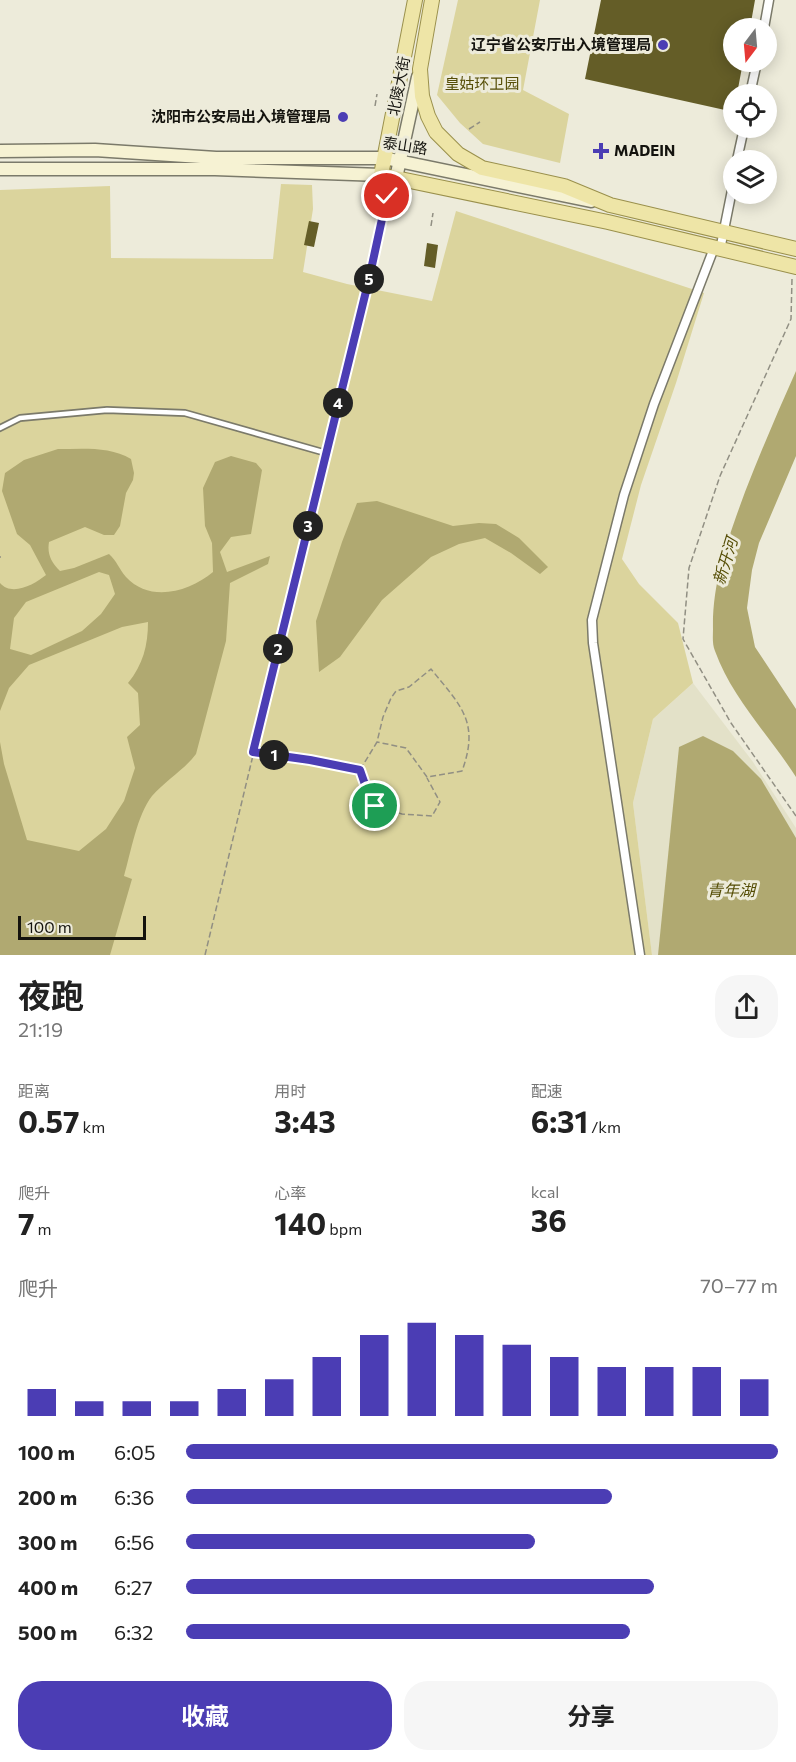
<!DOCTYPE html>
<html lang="zh">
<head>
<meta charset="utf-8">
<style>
	body { margin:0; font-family:Commissioner,"Noto Sans SC",sans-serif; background:#f6f6f6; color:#222; height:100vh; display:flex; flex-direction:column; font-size:22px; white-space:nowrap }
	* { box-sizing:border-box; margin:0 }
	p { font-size:20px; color:#767676 }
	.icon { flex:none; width:33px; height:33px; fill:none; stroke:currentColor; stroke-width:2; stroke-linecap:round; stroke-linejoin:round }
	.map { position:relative; height:955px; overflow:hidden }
	.panel { display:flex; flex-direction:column; background:#fff; flex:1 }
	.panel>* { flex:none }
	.needle { width:39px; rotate:196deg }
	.buttons { position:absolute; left:723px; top:18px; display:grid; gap:12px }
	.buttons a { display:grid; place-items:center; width:54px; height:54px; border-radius:50%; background:#fff; box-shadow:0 3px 15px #0003; font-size:30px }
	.scale { position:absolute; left:18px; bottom:15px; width:128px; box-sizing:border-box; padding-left:6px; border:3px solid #14130e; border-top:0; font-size:16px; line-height:21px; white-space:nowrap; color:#14130e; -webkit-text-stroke:4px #edebda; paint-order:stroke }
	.pin { position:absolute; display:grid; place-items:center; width:51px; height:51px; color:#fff; margin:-26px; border:3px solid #fff; border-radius:50%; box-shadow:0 2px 6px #0007 }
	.km { position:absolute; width:30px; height:30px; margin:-15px; border-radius:50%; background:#222; color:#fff; font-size:16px; line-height:30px; text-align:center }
	.round { display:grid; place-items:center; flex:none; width:63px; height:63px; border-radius:24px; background:#f6f6f6 }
	.headline { display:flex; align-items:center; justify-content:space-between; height:102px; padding:0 18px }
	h1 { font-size:33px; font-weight:700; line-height:45px }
	.metrics { display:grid; grid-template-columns:repeat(3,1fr); gap:9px; height:102px; padding:6px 18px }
	.metrics div { display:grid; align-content:center }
	.metrics b { font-size:30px; font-weight:700 }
	.metrics small { font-size:16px; font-weight:400 }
	.metrics p { font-size:16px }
	.chart { height:168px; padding:12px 18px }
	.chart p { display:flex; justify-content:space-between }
	.chart svg { width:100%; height:108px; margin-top:6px; stroke:#4b3db4; stroke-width:6 }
	.cta { display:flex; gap:12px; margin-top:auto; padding:12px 18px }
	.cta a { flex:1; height:69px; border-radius:24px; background:#4b3db4; color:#fff; font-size:24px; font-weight:700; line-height:69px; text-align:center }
	.cta a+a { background:#f6f6f6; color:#222 }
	ul { padding:0 18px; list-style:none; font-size:20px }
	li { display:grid; grid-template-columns:96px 72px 1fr; align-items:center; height:45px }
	li i { height:15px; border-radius:8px; background:#4b3db4 }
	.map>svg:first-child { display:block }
</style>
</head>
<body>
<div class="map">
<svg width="796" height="955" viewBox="0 0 796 955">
	<rect width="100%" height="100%" fill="#edebda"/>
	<polygon fill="#e3e1c8" points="693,683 753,762 796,828 796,955 652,955 633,803 653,719"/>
	<g fill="#dbd49d">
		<polygon points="458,0 540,0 523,90 569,114 560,163 483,144 460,123 437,95"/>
		<polygon points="281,184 312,185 313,209 303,272 347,284 432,301 456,211 704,293 676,383 641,485 622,559 639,584 678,623 693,683 653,719 633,803 652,955 0,955 0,190 110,186 111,258 273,259"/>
	</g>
	<g fill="#b0a971" fill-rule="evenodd">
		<path d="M796 371V456L759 543 752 570 747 608 755 647 796 709V777C769 735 732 698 715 651 712 644 713 636 713 629 712 581 729 536 745 492 761 451 778 411 796 371Z"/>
		<path d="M58 449C82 449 110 446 131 459L134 473 133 480 126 493 120 526 114 535H104L85 527 49 542C47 554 51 562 60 571L74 568 109 554C117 561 119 569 126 577 150 603 189 592 213 572L212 543 205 526 203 488 215 462 231 456 256 463 262 470 251 534 231 537 220 552 227 572 270 556 268 564 230 583 226 641 196 754C184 770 165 781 152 796 137 815 131 852 124 876L132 879 110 955H0V742L4 764 27 840 79 851 106 829 124 801 135 768 127 737 140 725 138 693 128 683C143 665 148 645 148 622L122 627 29 665 9 688 0 711V583C12 597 35 584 46 575L30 545 17 534 2 491 5 473 24 460ZM99 572 109 575 115 594 101 614 82 631 31 655 10 649 14 618 26 602Z"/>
		<polygon points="377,501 453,526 479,523 496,524 519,538 548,567 540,574 511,553 485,538 459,544 431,557 382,600 340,657 319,672 316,621 342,542 357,503"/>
		<polygon points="703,736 733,751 761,779 796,838 796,955 658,955 679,747"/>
	</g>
	<g fill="#645d27">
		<polygon points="601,0 755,0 750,28 734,28 734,62 743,62 737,94 734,94 734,112 585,79"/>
		<polygon points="309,221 319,223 314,247 304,245"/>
		<polygon points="427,243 438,245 435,268 424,266"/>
		<polygon points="358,277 374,281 372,289 356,286"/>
	</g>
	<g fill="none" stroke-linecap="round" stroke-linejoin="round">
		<g stroke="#7b7a6a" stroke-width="8">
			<polyline id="lane" points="0,428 20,418 107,410 185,413 326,453"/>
		</g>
		<g stroke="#7b7a6a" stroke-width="11">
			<g id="street">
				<polyline points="764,28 769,0"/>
				<polyline points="750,94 757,62"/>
				<polyline points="737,160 744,128"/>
				<polyline points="720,250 734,180"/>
				<polyline points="640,955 593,643 592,620 624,495 654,404 714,248"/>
			</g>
		</g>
		<g stroke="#7b7a6a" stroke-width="15">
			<g id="secondary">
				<polyline points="0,151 95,150 216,158 384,158 591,201"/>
				<polyline points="0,169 215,169 381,175"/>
				<polyline points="396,178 418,77"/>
			</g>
		</g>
		<g stroke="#9a904c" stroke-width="16">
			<g id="primary">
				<polyline points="415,0 381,175 608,222 796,267"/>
				<polyline points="432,0 420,69 422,96 428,116 436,132 458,154 482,168 564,186 610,205 796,249"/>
			</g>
		</g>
		<g stroke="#918f83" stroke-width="1.5" stroke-dasharray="6 3" stroke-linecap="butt">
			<polyline points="375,106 377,94"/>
			<polyline points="469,129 480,122"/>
			<polyline points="431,226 433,213"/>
			<polyline points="792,279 791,319 720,476 689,568 683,639 731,723 796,816"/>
			<polyline points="327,447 369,279 387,196"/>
			<polyline points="0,557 1,557"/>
			<path d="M254 752 310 760 360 770 377 742 383 717 391 698 396 691 409 687 431 669C461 706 480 722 462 771L427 777 406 748 377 742"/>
			<polyline points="361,771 369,796 375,806 402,814 432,816 440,802 427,778"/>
			<polyline points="205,955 324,460"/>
		</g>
		<use href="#lane" stroke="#fff" stroke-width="4.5"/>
		<use href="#street" stroke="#fff" stroke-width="8"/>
		<use href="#secondary" stroke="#f6f2d3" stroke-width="12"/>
		<use href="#primary" stroke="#eee5a7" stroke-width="14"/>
	</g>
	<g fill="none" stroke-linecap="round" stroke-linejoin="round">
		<g stroke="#fff" stroke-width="12">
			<polyline id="route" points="375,806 369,796 360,770 310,760 253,752 369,279 387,196"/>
		</g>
		<use href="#route" stroke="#4b3db4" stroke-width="8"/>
	</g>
	<g fill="#4b3db4" stroke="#edebda" stroke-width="2">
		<circle cx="663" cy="45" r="6"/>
		<circle cx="343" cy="117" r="6"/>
		<path d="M598 142h6v6h6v6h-6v6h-6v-6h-6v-6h6z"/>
	</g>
	<g text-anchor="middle" stroke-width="6" stroke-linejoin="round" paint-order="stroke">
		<g font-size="15" font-weight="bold" fill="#14130e" stroke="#edebda" text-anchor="end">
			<text x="651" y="50">辽宁省公安厅出入境管理局</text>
			<text x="331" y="122">沈阳市公安局出入境管理局</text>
			<text x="614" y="156" text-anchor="start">MADEIN</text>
		</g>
		<g font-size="15" fill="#554d06" stroke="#edebda">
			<text x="482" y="89">皇姑环卫园</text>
		</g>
		<g font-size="15" fill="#14130e" stroke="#edebda">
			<text transform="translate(399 86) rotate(-79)" y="5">北陵大街</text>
			<text transform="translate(405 146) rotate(9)" y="5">泰山路</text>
		</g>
		<g font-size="16" font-style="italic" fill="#544c04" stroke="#edebda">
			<text transform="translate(725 561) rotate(-73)" y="6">新开河</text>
			<text x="731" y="896">青年湖</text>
		</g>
	</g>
</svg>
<div class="buttons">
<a><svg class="needle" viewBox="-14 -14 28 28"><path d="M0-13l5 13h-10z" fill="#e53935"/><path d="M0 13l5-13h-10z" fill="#767676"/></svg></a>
<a><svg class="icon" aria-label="locate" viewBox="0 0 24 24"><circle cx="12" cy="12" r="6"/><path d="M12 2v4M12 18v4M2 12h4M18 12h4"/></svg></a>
<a><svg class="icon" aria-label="layers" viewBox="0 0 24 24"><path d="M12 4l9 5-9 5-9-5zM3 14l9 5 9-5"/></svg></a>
</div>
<div class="scale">100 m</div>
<div class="pin" style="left:375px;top:806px;background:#1e9e55"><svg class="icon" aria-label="arrive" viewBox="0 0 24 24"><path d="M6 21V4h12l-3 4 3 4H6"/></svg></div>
<div class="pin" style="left:387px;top:196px;background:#d93025"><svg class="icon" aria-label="check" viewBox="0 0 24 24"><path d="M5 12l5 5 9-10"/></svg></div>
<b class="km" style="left:274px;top:755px">1</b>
<b class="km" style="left:278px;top:649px">2</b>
<b class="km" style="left:308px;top:526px">3</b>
<b class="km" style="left:338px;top:403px">4</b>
<b class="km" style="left:369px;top:279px">5</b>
</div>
<section class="panel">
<div class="headline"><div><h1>夜跑</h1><p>21:19</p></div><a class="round"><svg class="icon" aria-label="share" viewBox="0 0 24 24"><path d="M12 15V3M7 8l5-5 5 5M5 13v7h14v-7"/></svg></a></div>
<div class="metrics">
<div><p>距离</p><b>0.57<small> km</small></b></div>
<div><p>用时</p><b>3:43</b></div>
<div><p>配速</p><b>6:31<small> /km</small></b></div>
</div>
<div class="metrics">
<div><p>爬升</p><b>7<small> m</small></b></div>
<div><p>心率</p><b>140<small> bpm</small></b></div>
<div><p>kcal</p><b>36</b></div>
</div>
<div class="chart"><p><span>爬升</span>70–77 m</p>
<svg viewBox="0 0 160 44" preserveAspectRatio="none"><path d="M5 44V33M15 44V38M25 44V38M35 44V38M45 44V33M55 44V29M65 44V20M75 44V11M85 44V6M95 44V11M105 44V15M115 44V20M125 44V24M135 44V24M145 44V24M155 44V29"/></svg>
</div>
<ul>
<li><b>100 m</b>6:05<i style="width:100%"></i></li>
<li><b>200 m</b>6:36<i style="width:72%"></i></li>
<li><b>300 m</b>6:56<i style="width:59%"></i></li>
<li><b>400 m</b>6:27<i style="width:79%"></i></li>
<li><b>500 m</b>6:32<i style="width:75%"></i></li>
</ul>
<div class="cta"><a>收藏</a><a>分享</a></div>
</section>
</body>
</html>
